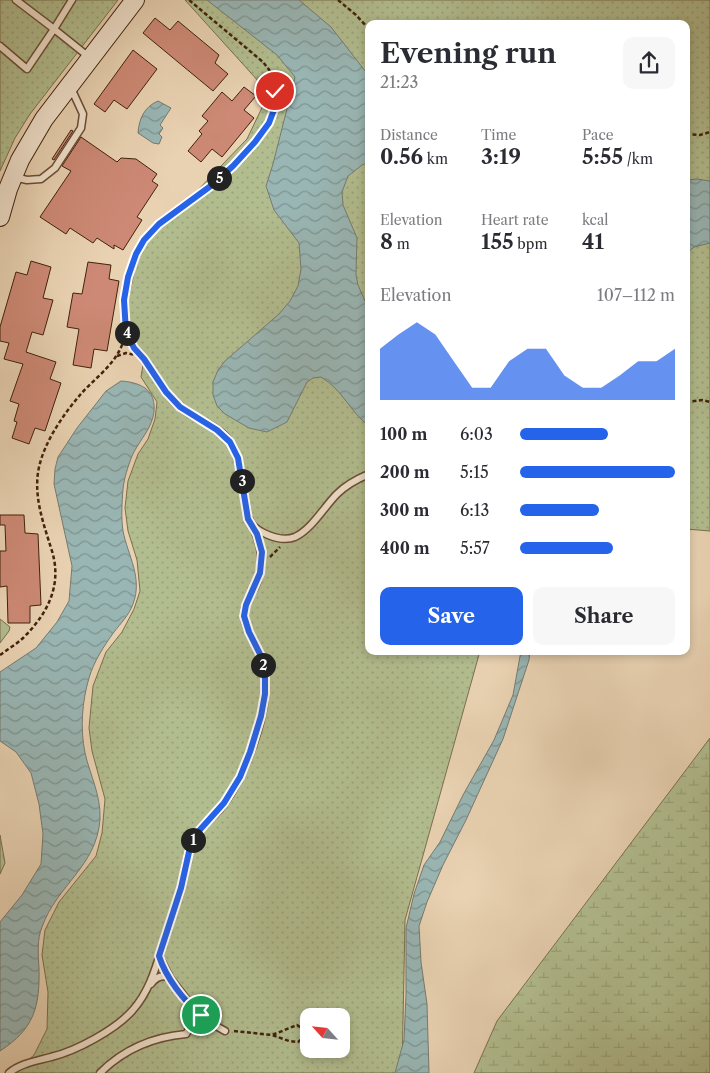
<!DOCTYPE html>
<html lang="en">
<head>
<meta charset="utf-8">
<style>
	body { margin:0; font-family:"Libre Caslon Text",serif; background:#f7f7f7; color:#2b2b33; height:100vh; display:flex; flex-direction:column; font-size:19px; white-space:nowrap }
	* { box-sizing:border-box; margin:0 }
	p { font-size:16px; color:#7c7c81 }
	.icon { flex:none; width:28px; height:28px; fill:none; stroke:currentColor; stroke-width:2; stroke-linecap:round; stroke-linejoin:round }
	.map { position:relative; flex:1; overflow:hidden }
	.sheet { position:absolute; left:365px; top:20px; width:325px; height:635px; display:flex; flex-direction:column; background:#fff; border-radius:10px; box-shadow:0 2px 8px #0003 }
	.sheet>* { flex:none }
	.needle { width:32px; rotate:297deg }
	.controls { position:absolute; left:300px; top:1008px; display:grid; gap:10px }
	.controls a { display:grid; place-items:center; width:50px; height:50px; border-radius:10px; background:#fff; box-shadow:0 2px 8px #0003; font-size:25px }
	.pin { position:absolute; display:grid; place-items:center; width:42px; height:42px; color:#fff; margin:-21px; border:2px solid #fff; border-radius:50%; box-shadow:0 1px 5px #0007 }
	.km { position:absolute; width:25px; height:25px; margin:-12px; border-radius:50%; background:#222; color:#fff; font-size:14px; line-height:25px; text-align:center }
	.round { display:grid; place-items:center; flex:none; width:52px; height:52px; border-radius:10px; background:#f7f7f7 }
	.head { display:flex; align-items:center; justify-content:space-between; height:85px; padding:0 15px }
	h1 { font-size:28px; font-weight:700; line-height:38px }
	.stats { display:grid; grid-template-columns:repeat(3,1fr); gap:8px; height:85px; padding:5px 15px }
	.stats div { display:grid; align-content:center }
	.stats b { font-size:21px; font-weight:700 }
	.stats small { font-size:14px; font-weight:400 }
	.stats p { font-size:14px }
	.chart { height:140px; padding:10px 15px }
	.chart p { display:flex; justify-content:space-between }
	.chart svg { width:100%; height:90px; margin-top:5px; fill:#2563eb; opacity:.7 }
	.primary-button { display:flex; gap:10px; margin-top:auto; padding:10px 15px }
	.primary-button a { flex:1; height:58px; border-radius:10px; background:#2563eb; color:#fff; font-size:20px; font-weight:700; line-height:58px; text-align:center }
	.primary-button a+a { background:#f7f7f7; color:#2b2b33 }
	ul { padding:0 15px; list-style:none; font-size:16px }
	li { display:grid; grid-template-columns:80px 60px 1fr; align-items:center; height:38px }
	li i { height:12px; border-radius:6px; background:#2563eb }
	.map>svg:first-child { display:block }
</style>
</head>
<body>
<div class="map">
<svg width="710" height="1073" viewBox="0 0 710 1073">
	<defs>
		<pattern id="grass-dots" width="8" height="8" patternUnits="userSpaceOnUse" patternTransform="scale(1.25)"><rect width="8" height="8" fill="#b2bd8f"/><path d="M2 2h.1M6 6h.1" fill="none" stroke="#9aa27a" stroke-width="1.8" stroke-linecap="round"/></pattern>
		<pattern id="wetland-marsh" width="20" height="14" patternUnits="userSpaceOnUse" patternTransform="scale(1.25)"><rect width="20" height="14" fill="#b2bd8f"/><path d="M1 5h8M5 5V1M11 12h8M15 12V8" fill="none" stroke="#9aa27a"/></pattern>
		<pattern id="park-tufts" width="24" height="20" patternUnits="userSpaceOnUse" patternTransform="scale(1.25)"><rect width="24" height="20" fill="#b2bd8f"/><path d="M3 7l-1-3M5 7V3M7 7l1-3M15 17l-1-3M17 17v-4M19 17l1-3" fill="none" stroke="#9aa27a"/></pattern>
		<pattern id="water-waves" width="16" height="10" patternUnits="userSpaceOnUse" patternTransform="scale(1.25)"><rect width="16" height="10" fill="#99b6b4"/><path d="M0 5q4-4 8 0t8 0" fill="none" stroke="#7e9491"/></pattern>
	</defs>
	<rect width="100%" height="100%" fill="#e9d2b2"/>
	<filter id="stains"><feTurbulence type="fractalNoise" baseFrequency=".004" numOctaves="4"/><feColorMatrix values="0 0 0 0 .2 0 0 0 0 .09 0 0 0 0 .02 0 0 0 .5 -.17"/></filter>
	<radialGradient id="worn" r=".72"><stop offset=".6" stop-color="#630" stop-opacity="0"/><stop offset="1" stop-color="#630" stop-opacity=".3"/></radialGradient>
	<g fill="url(#grass-dots)" stroke="#7a704e" fill-rule="evenodd">
		<polygon points="0,0 118,0 30,114 15,138 0,171"/>
		<path d="M185 0H710V531L686 529V24H369V651H480L405 920 402 1073H14L34 1055 47 1029 48 992 42 955 45 930 59 902 96 856 102 833 105 799 92 751 89 728 93 686 106 652 122 632 134 609 140 591 137 560 128 531 125 508 128 481 138 454 148 439 155 419 157 402 141 377 144 359 130 330 128 300 135 269 144 246 247 139 269 93ZM309 1016H341V1049H309Z"/>
	</g>
	<polygon fill="url(#wetland-marsh)" stroke="#7a704e" points="710,738 710,1073 474,1073 497,1021"/>
	<polygon fill="url(#park-tufts)" stroke="#7a704e" points="0,835 5,863 0,874"/>
	<polygon fill="#b2bd8f" stroke="#7a704e" points="0,619 10,627 9,631 0,643"/>
	<g fill="url(#water-waves)" stroke="#767b71">
		<path d="M207 0H299L331 27 369 76V162L362 165 348 176 342 192 343 205 357 238 356 275 358 285 369 310V426C350 412 343 390 321 377L313 378 307 382 287 422 267 432 249 428 225 414 217 406 213 395V382L218 370 225 361 279 314 290 301 298 286 301 269 299 243 274 210 266 186 273 164 295 77 277 55Z"/>
		<path d="M158 101 171 108 160 125 163 128 159 134 162 137 159 144 153 143 138 133C139 119 144 107 158 101Z"/>
		<polygon points="697,179 710,181 710,243 694,247 686,254 686,180"/>
		<path d="M121 381C136 382 153 387 154 405 156 425 139 440 132 456 128 466 124 479 123 489 122 502 121 518 123 531 128 556 143 578 133 604 129 615 121 623 114 632 104 646 94 661 89 678 82 702 80 728 85 753 90 775 101 795 100 819 97 866 57 885 42 927 37 939 38 954 39 968 40 1007 34 1029 0 1051V922L22 895 41 864 43 834 39 804 31 773 16 752 0 741V672L36 648 57 622 69 601 72 566 54 484 55 469 58 457 77 428 106 391Z"/>
		<polygon points="521,651 530,651 529,660 503,739 466,820 443,865 427,902 419,926 421,962 427,1004 429,1073 395,1073 404,1040 406,995 406,928 414,894 424,865 440,842 463,795 494,740 513,695"/>
	</g>
	<g fill="#cd8975" stroke="#41220d">
		<polygon points="155,18 170,30 178,21 219,55 215,63 228,74 213,91 143,33"/>
		<polygon points="133,50 157,69 127,109 114,100 105,112 94,104"/>
		<polygon points="244,87 256,96 244,110 254,118 222,157 212,149 201,162 188,151 202,134 199,131 208,121 202,116 222,92 232,101"/>
		<polygon points="71,130 73,131 54,160 52,159"/>
		<polygon points="81,137 117,162 121,158 136,159 157,174 152,181 158,185 137,217 142,220 123,250 114,245 114,249 97,238 93,243 70,228 66,234 40,217 71,171 62,166"/>
		<polygon points="31,261 51,267 43,298 53,300 43,335 32,332 26,352 56,362 50,379 61,383 45,431 35,428 29,444 12,438 17,422 14,421 19,404 10,401 23,364 4,359 9,343 0,341 0,327 16,272 27,275"/>
		<polygon points="88,262 111,265 109,279 119,281 107,351 94,349 91,368 73,365 79,329 67,327 73,293 82,294"/>
		<polygon points="0,515 24,515 25,533 38,534 41,605 30,606 30,623 8,623 7,586 0,587 0,551 6,551 5,525 0,525"/>
	</g>
	<g fill="none" stroke-linecap="round" stroke-linejoin="round">
		<g stroke="#6b4e36" stroke-width="9">
			<g id="lane">
				<polyline points="16,0 54,29 72,0"/>
				<polyline points="0,46 27,69 54,29 89,57"/>
				<polyline points="14,177 27,180 41,179 55,168 81,128 83,114 71,88"/>
				<path d="M144 359C155 375 165 395 180 407 195 420 222 426 232 445 241 463 242 484 246 504 247 508 247 515 248 519 255 532 280 543 295 537 312 529 324 507 337 494 346 485 357 479 369 474"/>
				<path d="M151 984C156 977 162 974 170 978"/>
				<polyline points="195,1010 209,1022 225,1031"/>
				<path d="M9 1073C21 1063 37 1061 51 1057 76 1051 115 1030 132 1011 152 989 158 959 167 932 171 917 177 903 181 889 185 874 186 859 191 844 197 827 214 818 224 804 243 778 263 726 265 694 266 683 265 668 261 657 256 643 245 630 244 615 244 604 250 596 255 587 266 563 261 541 249 519"/>
				<path d="M100 1073C123 1050 152 1037 186 1034L194 1022 195 1010 170 978 159 956"/>
			</g>
		</g>
		<g stroke="#41220d" stroke-width="20">
			<polyline id="secondary" points="0,217 8,189 20,160 44,119 135,0"/>
		</g>
		<g stroke="#41220d" stroke-width="2.5" stroke-dasharray="4 2.5" stroke-linecap="butt">
			<polyline points="338,0 356,15 369,29"/>
			<polyline points="686,134 700,135 710,132"/>
			<path d="M138 352C126 339 124 323 124 306 124 285 131 259 143 242 161 217 189 203 213 184 244 159 289 119 271 74 270 70 266 66 263 62L189 0"/>
			<polyline points="117,356 126,353 136,355"/>
			<polyline points="686,402 702,400 710,402"/>
			<polyline points="270,557 280,547"/>
			<path d="M0 655C8 649 17 644 24 637 49 612 63 583 51 548 43 522 33 495 39 467 45 441 63 415 80 395 92 381 109 369 118 353 122 347 124 339 126 332"/>
			<polyline points="234,1031 272,1035 289,1041 298,1042 304,1037 303,1029 297,1025 272,1035"/>
		</g>
		<use href="#lane" stroke="#f1e2cd" stroke-width="6"/>
		<use href="#secondary" stroke="#f1e2cd" stroke-width="18"/>
	</g>
	<g fill="none" stroke-linecap="round" stroke-linejoin="round">
		<g stroke="#fff" stroke-width="10">
			<path id="route" d="M201 1015C184 1001 166 978 159 956L181 888 191 843 197 833 224 803 240 777 250 752 261 716 265 694V673L262 658 249 632 244 616 246 605 260 573 262 552 257 534 248 519 238 458 230 442 217 430 180 407 166 392 144 359 134 348 126 332 124 300 128 277 136 254 144 240 159 224 212 185 233 166 255 142 269 123 275 107V91"/>
		</g>
		<use href="#route" stroke="#2563eb" stroke-width="6"/>
	</g>
	<rect width="100%" height="100%" filter="url(#stains)"/>
	<rect width="100%" height="100%" fill="url(#worn)"/>
</svg>
<div class="controls">
<a><svg class="needle" viewBox="-14 -14 28 28"><path d="M0-13l5 13h-10z" fill="#e53935"/><path d="M0 13l5-13h-10z" fill="#7c7c81"/></svg></a>
</div>
<div class="pin" style="left:201px;top:1015px;background:#1e9e55"><svg class="icon" aria-label="arrive" viewBox="0 0 24 24"><path d="M6 21V4h12l-3 4 3 4H6"/></svg></div>
<div class="pin" style="left:275px;top:91px;background:#d93025"><svg class="icon" aria-label="check" viewBox="0 0 24 24"><path d="M5 12l5 5 9-10"/></svg></div>
<b class="km" style="left:193px;top:840px">1</b>
<b class="km" style="left:263px;top:665px">2</b>
<b class="km" style="left:242px;top:481px">3</b>
<b class="km" style="left:127px;top:333px">4</b>
<b class="km" style="left:219px;top:178px">5</b>
<section class="sheet">
<div class="head"><div><h1>Evening run</h1><p>21:23</p></div><a class="round"><svg class="icon" aria-label="share" viewBox="0 0 24 24"><path d="M12 15V3M7 8l5-5 5 5M5 13v7h14v-7"/></svg></a></div>
<div class="stats">
<div><p>Distance</p><b>0.56<small> km</small></b></div>
<div><p>Time</p><b>3:19</b></div>
<div><p>Pace</p><b>5:55<small> /km</small></b></div>
</div>
<div class="stats">
<div><p>Elevation</p><b>8<small> m</small></b></div>
<div><p>Heart rate</p><b>155<small> bpm</small></b></div>
<div><p>kcal</p><b>41</b></div>
</div>
<div class="chart"><p><span>Elevation</span>107–112 m</p>
<svg viewBox="0 0 160 44" preserveAspectRatio="none"><path d="M0 44V19L10 12L20 6L30 12L40 25L50 38L60 38L70 25L80 19L90 19L100 32L110 38L120 38L130 32L140 25L150 25L160 19V44z"/></svg>
</div>
<ul>
<li><b>100 m</b>6:03<i style="width:57%"></i></li>
<li><b>200 m</b>5:15<i style="width:100%"></i></li>
<li><b>300 m</b>6:13<i style="width:51%"></i></li>
<li><b>400 m</b>5:57<i style="width:60%"></i></li>
</ul>
<div class="primary-button"><a>Save</a><a>Share</a></div>
</section>
</div>
</body>
</html>
